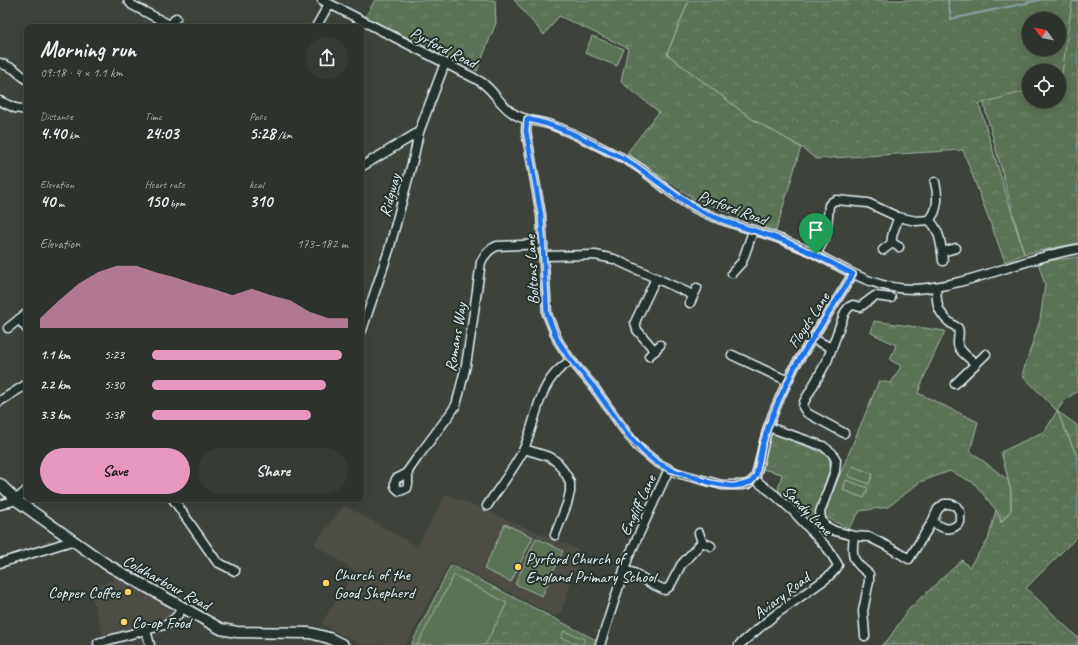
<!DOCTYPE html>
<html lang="en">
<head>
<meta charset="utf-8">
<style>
	body { margin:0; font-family:Caveat,sans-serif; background:#363a34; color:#f1f3f6; height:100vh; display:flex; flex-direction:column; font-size:15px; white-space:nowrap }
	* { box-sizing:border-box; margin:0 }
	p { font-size:13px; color:#a7aaa9 }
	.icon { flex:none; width:22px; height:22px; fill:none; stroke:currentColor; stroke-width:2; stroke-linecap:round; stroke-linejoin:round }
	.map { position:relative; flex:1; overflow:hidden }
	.side { position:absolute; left:24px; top:24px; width:340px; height:478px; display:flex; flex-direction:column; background:#2e322c; border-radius:8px; box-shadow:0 2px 10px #0003,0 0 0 1px #494d48 }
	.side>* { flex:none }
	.needle { width:26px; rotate:302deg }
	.buttons { position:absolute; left:1022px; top:12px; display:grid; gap:8px }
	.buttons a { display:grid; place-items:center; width:44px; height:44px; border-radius:50%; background:#2e322c; box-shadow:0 2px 10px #0003,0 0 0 1px #494d48; font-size:20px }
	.pin { position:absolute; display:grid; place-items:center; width:34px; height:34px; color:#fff; margin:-41px -17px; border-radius:50% 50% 50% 0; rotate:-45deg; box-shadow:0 0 4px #0007 }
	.pin .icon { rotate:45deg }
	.round { display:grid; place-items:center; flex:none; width:42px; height:42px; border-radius:21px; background:#363a34 }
	.overview { display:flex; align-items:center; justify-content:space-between; height:68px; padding:0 16px }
	h1 { font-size:22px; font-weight:700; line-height:30px }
	.stats { display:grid; grid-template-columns:repeat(3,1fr); gap:6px; height:68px; padding:4px 16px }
	.stats div { display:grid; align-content:center }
	.stats b { font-size:17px; font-weight:700 }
	.stats small { font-size:11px; font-weight:400 }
	.stats p { font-size:11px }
	.chart { height:112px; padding:8px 16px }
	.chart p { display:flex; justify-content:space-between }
	.chart svg { width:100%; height:72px; margin-top:4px; fill:#e797bd; opacity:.7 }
	.action { display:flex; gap:8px; margin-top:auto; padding:8px 16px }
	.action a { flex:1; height:46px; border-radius:24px; background:#e797bd; color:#111; font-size:16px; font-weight:700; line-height:46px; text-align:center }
	.action a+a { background:#363a34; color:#f1f3f6 }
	ul { padding:0 16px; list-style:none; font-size:13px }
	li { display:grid; grid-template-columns:64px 48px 1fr; align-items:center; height:30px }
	li i { height:10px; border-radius:5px; background:#e797bd }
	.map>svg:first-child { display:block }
</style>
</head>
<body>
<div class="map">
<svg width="1078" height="645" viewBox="0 0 1078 645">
	<defs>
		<pattern id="grass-tufts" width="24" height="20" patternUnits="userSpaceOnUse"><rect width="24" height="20" fill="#5c7256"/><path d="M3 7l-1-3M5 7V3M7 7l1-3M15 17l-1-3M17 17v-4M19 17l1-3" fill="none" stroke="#73876f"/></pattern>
		<pattern id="forest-crowns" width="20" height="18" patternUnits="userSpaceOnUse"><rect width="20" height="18" fill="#5c7256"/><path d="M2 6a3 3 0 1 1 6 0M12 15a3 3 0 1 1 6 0" fill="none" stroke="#73876f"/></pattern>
	</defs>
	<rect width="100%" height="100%" fill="#3d433b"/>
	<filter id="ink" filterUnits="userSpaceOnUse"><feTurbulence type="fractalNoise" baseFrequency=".025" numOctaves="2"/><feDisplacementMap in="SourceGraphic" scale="8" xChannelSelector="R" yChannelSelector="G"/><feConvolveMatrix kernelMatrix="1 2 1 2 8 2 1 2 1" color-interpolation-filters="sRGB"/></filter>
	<g filter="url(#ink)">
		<g fill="#4d4e45">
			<polygon points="446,494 577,549 581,554 561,612 555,616 450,562 406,645 362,645 321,624 355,571 314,544 344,505 417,547"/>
			<polygon points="121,575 139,586 175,611 170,619 104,637 89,589 118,578"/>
		</g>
		<g fill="url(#grass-tufts)" stroke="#a2b2a7" fill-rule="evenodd">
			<polygon points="375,0 495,0 496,23 477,71 365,17"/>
			<polygon points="514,0 689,0 667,54 752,119 801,147 776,231 693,198 627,153 659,112 621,82 628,48 559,16 544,35"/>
			<path d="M956 0H1078V243L1024 254ZM1029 19H1059V49H1029ZM1029 71H1059V101H1029Z"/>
			<polygon points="1078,257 1078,391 1065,400 1057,411 1077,425 1078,459 1057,411 1022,375 1040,320 1045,285 1038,262"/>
			<polygon points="874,321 945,331 927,370 918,393 978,422 970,451 1008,480 1011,491 1011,510 1000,523 1000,518 996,510 974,483 950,471 920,482 888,507 860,511 848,529 823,515 879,381 891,383 901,366 890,360 896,345 871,333"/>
			<polygon points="771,432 830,456 829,471 816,524 778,490 782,474 762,469"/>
		</g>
		<g fill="url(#forest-crowns)" stroke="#a2b2a7" fill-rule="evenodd">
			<path d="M689 0H1078V1L1072 2 1061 81H1059V71H1029V90L979 104 1024 254 1005 262 963 150 816 159 801 147 752 119 667 54ZM1029 19H1059V49H1029Z"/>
			<polygon points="1057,411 1078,459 1078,536 1026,588 1078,638 1078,645 881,645 887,641 909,609 962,560 969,567 988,540 996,510 1000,518 1001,523 1011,510 1011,491 1001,452 1045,431"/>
			<polygon points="451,565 596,640 594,645 569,645 563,643 562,645 411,645"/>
		</g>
		<g fill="#5c7256" stroke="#a2b2a7">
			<polygon points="592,36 624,49 617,66 585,53"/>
			<polygon points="852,466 873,474 869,484 848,476"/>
			<polygon points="846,480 868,488 864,498 843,490"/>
			<polygon points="505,524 533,537 511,582 484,569"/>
			<polygon points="536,538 563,551 542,596 515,584"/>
			<polygon points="454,575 507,603 485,645 417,645"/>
			<polygon points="564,631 585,639 582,645 580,645 561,638"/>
		</g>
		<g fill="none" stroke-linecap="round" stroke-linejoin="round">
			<polyline stroke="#86a0a3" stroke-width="2" points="948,0 951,19 1040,0"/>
			<g stroke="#e8f1f8" stroke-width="11">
				<g id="minor">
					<polyline points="128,0 132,5 170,25"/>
					<path d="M322 0 474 78C477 80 482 82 485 85 496 94 502 108 516 115 526 121 540 121 551 125 572 132 592 143 612 153 622 157 632 163 641 169 657 181 672 195 689 205 718 222 752 228 783 240 794 245 806 249 817 255 849 271 874 289 913 289 924 289 935 287 946 285 991 276 1033 256 1078 249"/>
					<polyline points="172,27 170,25 176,18"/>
					<polyline points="316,27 329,4"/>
					<polyline points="0,63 14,69 27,80"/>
					<polyline points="0,101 15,108 27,110"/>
					<path d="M527 119 526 131 541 215 547 314 558 341 570 359 593 386 628 435 637 446 656 462 677 473 722 485H742L748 484 754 479 756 476C760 460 763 444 768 428 775 406 785 386 795 366L853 274"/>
					<polyline points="361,167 419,132"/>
					<path d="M935 182C938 194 939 211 929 220 941 231 941 246 943 261"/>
					<path d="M892 243C890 234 897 226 898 217"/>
					<polyline points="883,250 892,243 899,247"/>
					<polyline points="942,252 956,248"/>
					<polyline points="816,254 825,238 827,227 829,205 832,202 836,200 868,203 898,217 916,221 929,220"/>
					<polyline points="544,256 595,255 614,259 693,295"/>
					<polyline points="732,273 742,262 753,231"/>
					<path d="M936 287C937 302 936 310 948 321 951 324 955 326 958 328 960 333 958 337 958 342 957 351 970 358 976 364"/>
					<polyline points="690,303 697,288"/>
					<polyline points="19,319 27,329"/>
					<polyline points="8,328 27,313"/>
					<polyline points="361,333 389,250 414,156 419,132 445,63"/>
					<polyline points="813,339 832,348"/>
					<polyline points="655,351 637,330 635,322 656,278"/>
					<polyline points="732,355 788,381"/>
					<polyline points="649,356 660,345"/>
					<polyline points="955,384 986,354"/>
					<polyline points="0,401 27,384"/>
					<path d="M768 427 823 446 832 453 836 460 835 471 820 512 821 519 825 526 835 531 854 536 869 537 887 546 909 559 932 522 938 509 944 504H950L956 506 960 512V522C951 533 942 528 932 522"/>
					<polyline points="844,433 807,413 803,407 804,402 827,361 845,312 849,307 853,305 860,307 875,296 891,298"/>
					<polyline points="524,449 550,457 558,463 567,476 570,483 570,492 567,504 555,535"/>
					<path d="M408 471 404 475 396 479C393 485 395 488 400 491L407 488 408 484V471L417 458 450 414 456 405 459 394 466 365 471 333 481 262C485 254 489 249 497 246L543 244"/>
					<polyline points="173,499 217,562 235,571"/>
					<polyline points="0,505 16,500 27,490"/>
					<path d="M487 506C498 489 512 471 522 453 534 429 536 397 553 376 557 370 565 365 571 360"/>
					<polyline points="699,533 702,542 711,546"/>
					<path d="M854 536C851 557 852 561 869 574V581L863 611 865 636"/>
					<polyline points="0,563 72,541"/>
					<polyline points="624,570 634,573 652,584 665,590 670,586 681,565 702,542"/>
					<polyline points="146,630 150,645"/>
					<polyline points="98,643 168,624 177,616 183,607"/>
					<polyline points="600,645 628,558 669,469"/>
					<polyline points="739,645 776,614 827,578 836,569 838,565 828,549 794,512 775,495 754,479"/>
				</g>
			</g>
			<g stroke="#e8f1f8" stroke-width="13">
				<polyline id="major" points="0,484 16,500 106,564 221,629 237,632 310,633 329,638 343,645"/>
			</g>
			<use href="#minor" stroke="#26332d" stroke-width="8"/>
			<use href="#major" stroke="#26332d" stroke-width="10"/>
		</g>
	</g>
	<g fill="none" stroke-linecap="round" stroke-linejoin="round" filter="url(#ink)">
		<g stroke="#fff" stroke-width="8">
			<path id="route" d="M527 119C553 124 574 134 597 146 612 153 627 159 640 169 660 183 678 199 699 210 726 224 755 230 782 240 807 250 830 262 853 274L795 366 778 402 768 427 762 446 756 476 751 482 742 485 732 486 722 485 711 483 669 469 656 462 644 452 628 435 593 386 570 359 558 341 554 332 547 314 541 215 526 131Z"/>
		</g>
		<use href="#route" stroke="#1a73e8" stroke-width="5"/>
	</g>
	<g fill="#ffd166" stroke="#26332d" stroke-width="1.5">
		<circle cx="518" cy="567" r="4"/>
		<circle cx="326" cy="583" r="4"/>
		<circle cx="128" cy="592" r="4"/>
		<circle cx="124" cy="622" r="4"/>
	</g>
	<g text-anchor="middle" stroke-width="4" stroke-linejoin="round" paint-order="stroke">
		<g font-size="16" fill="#e8f1f8" stroke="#26332d">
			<text transform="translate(444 47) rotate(27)" y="6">Pyrford Road</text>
			<text transform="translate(389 195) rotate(-75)" y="6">Ridgway</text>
			<text transform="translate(733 207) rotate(21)" y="6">Pyrford Road</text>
			<text transform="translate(531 270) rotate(-93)" y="6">Boltons Lane</text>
			<text transform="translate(808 320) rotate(-57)" y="6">Floyds Lane</text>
			<text transform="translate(455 337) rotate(-81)" y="6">Romans Way</text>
			<text transform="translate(637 505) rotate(-65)" y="6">Engliff Lane</text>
			<text transform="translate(808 510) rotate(45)" y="6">Sandy Lane</text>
			<text transform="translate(167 582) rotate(29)" y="6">Coldharbour Road</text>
			<text transform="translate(781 595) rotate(-37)" y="6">Aviary Road</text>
		</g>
		<g font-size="16" fill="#e8f1f8" stroke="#26332d" text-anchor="start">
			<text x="526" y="564">Pyrford Church of<tspan x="526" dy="18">England Primary School</tspan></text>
			<text x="334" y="580">Church of the<tspan x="334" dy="18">Good Shepherd</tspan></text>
			<text x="120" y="598" text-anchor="end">Copper Coffee</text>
			<text x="132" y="628">Co-op Food</text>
		</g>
	</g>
</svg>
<div class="buttons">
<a><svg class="needle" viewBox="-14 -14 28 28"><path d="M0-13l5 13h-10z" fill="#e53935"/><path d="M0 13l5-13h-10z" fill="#a7aaa9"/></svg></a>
<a><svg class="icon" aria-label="locate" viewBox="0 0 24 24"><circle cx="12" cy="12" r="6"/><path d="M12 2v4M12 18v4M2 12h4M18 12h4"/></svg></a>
</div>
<div class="pin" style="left:816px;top:254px;background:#1e9e55"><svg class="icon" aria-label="arrive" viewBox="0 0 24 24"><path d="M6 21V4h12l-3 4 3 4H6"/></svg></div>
<section class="side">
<div class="overview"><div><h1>Morning run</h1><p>09:18 · 4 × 1.1 km</p></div><a class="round"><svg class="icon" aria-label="share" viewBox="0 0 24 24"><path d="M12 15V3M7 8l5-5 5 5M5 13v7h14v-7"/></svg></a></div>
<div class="stats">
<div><p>Distance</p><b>4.40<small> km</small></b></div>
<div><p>Time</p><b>24:03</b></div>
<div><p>Pace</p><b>5:28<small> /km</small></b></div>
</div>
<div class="stats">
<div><p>Elevation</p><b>40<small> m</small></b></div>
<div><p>Heart rate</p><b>150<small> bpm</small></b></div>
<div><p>kcal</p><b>310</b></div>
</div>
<div class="chart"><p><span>Elevation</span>173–182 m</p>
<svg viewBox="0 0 160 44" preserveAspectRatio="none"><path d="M0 44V38L10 27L20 17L30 10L40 6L50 6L60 10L70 13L80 17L90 20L100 24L110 20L120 24L130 27L140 34L150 38L160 38V44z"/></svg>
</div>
<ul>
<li><b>1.1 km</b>5:23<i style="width:97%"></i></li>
<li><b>2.2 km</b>5:30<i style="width:89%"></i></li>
<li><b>3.3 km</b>5:38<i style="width:81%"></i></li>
</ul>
<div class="action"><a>Save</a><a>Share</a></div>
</section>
</div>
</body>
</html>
